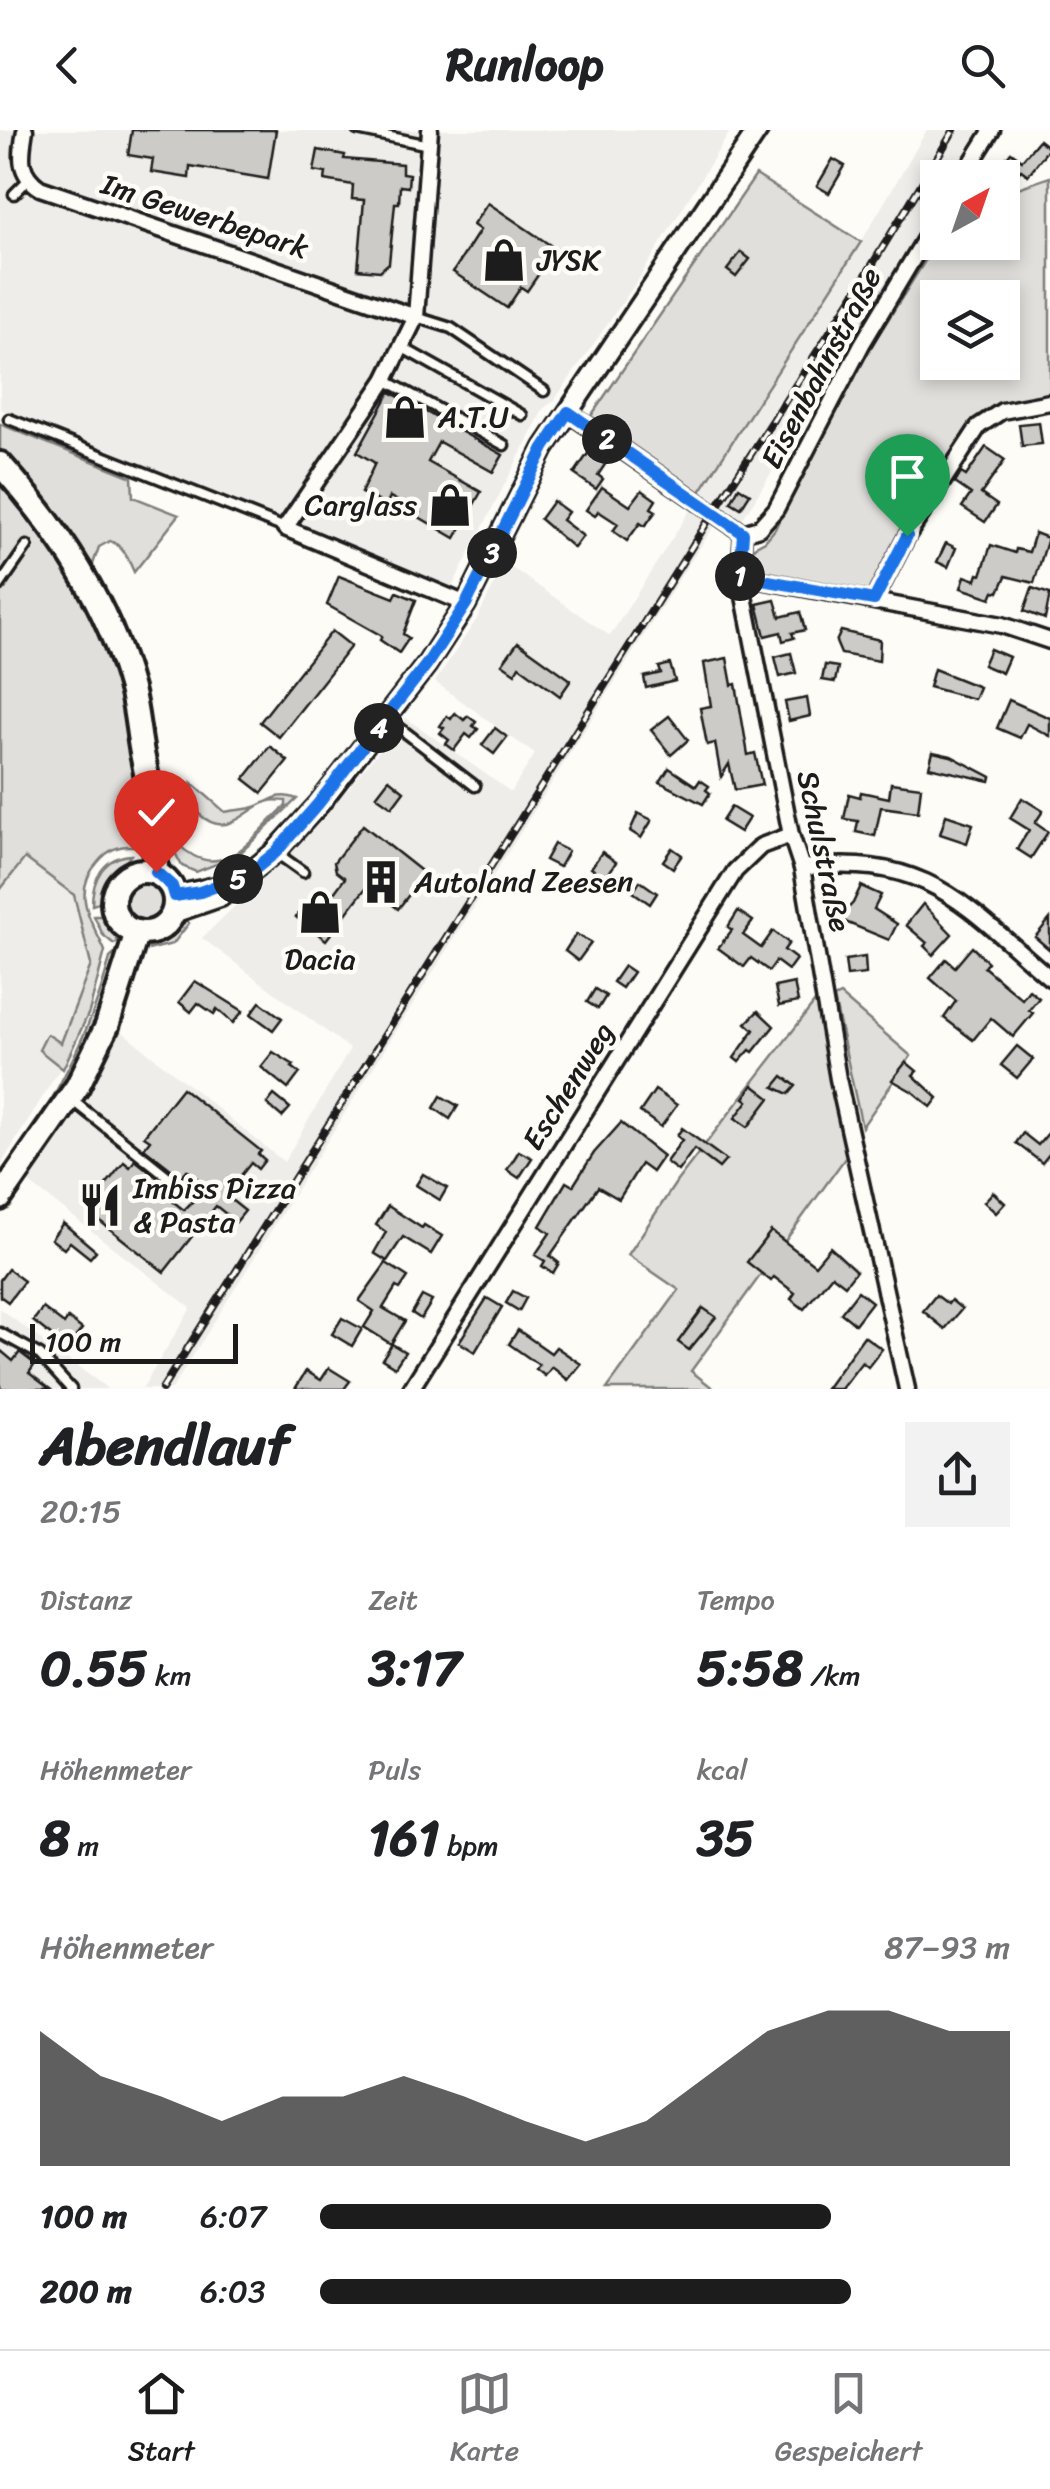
<!DOCTYPE html>
<html lang="de">
<head>
<meta charset="utf-8">
<style>
	body { margin:0; font-family:Sriracha,sans-serif; background:#f2f2f2; color:#202124; height:100vh; display:flex; flex-direction:column; font-size:38px; white-space:nowrap }
	* { box-sizing:border-box; margin:0 }
	p { font-size:32px; color:#757577 }
	.icon { flex:none; width:55px; height:55px; fill:none; stroke:currentColor; stroke-width:2; stroke-linecap:round; stroke-linejoin:round }
	.map { position:relative; height:1259px; overflow:hidden }
	.sheet { display:flex; flex-direction:column; background:#fff; flex:1 }
	.sheet>* { flex:none }
	.needle { width:65px; rotate:40deg }
	.controls { position:absolute; left:920px; top:30px; display:grid; gap:20px }
	.controls a { display:grid; place-items:center; width:100px; height:100px; border-radius:0px; background:#fff; box-shadow:0 5px 15px #0003; font-size:50px }
	.scale { position:absolute; left:30px; bottom:25px; width:208px; box-sizing:border-box; padding-left:10px; border:5px solid #1c1c1c; border-top:0; font-size:28px; line-height:35px; white-space:nowrap; color:#1c1c1c; -webkit-text-stroke:8px #fdfcf7; paint-order:stroke }
	.pin { position:absolute; display:grid; place-items:center; width:85px; height:85px; color:#fff; margin:-102px -42px; border-radius:50% 50% 50% 0; rotate:-45deg; box-shadow:0 0 10px #0007 }
	.pin .icon { rotate:45deg }
	.km { position:absolute; width:50px; height:50px; margin:-25px; border-radius:50%; background:#222; color:#fff; font-size:28px; line-height:50px; text-align:center }
	.round { display:grid; place-items:center; flex:none; width:105px; height:105px; border-radius:0px; background:#f2f2f2 }
	.overview { display:flex; align-items:center; justify-content:space-between; height:170px; padding:0 40px }
	h1 { font-size:55px; font-weight:700; line-height:75px }
	.stats { display:grid; grid-template-columns:repeat(3,1fr); gap:15px; height:170px; padding:10px 40px }
	.stats div { display:grid; align-content:center }
	.stats b { font-size:50px; font-weight:700 }
	.stats small { font-size:28px; font-weight:400 }
	.stats p { font-size:28px }
	.chart { height:280px; padding:20px 40px }
	.chart p { display:flex; justify-content:space-between }
	.chart svg { width:100%; height:180px; margin-top:10px; fill:#1c1c1c; opacity:.7 }
	ul { padding:0 40px; list-style:none; font-size:32px }
	li { display:grid; grid-template-columns:160px 120px 1fr; align-items:center; height:75px }
	li i { height:25px; border-radius:12px; background:#1c1c1c }
	header { display:flex; justify-content:space-between; align-items:center; height:130px; padding:0 40px; background:#fff; font-size:45px; font-weight:700 }
	.menu { display:flex; justify-content:space-around; align-items:center; height:140px; border-top:2px solid #e0e0e0; background:#fff; font-size:28px; color:#757577 }
	.menu a { display:grid; justify-items:center; gap:5px }
	.menu .selected { color:#1c1c1c }
	.map>svg:first-child { display:block }
</style>
</head>
<body>
<header><svg class="icon" aria-label="back" viewBox="0 0 24 24"><path d="M15 5l-7 7 7 7"/></svg>Runloop<svg class="icon" aria-label="search" viewBox="0 0 24 24"><circle cx="10" cy="10" r="6"/><path d="M15 15l6 6"/></svg></header>
<div class="map">
<svg width="1050" height="1259" viewBox="0 0 1050 1259">
	<rect width="100%" height="100%" fill="#fdfcf7"/>
	<filter id="ink" filterUnits="userSpaceOnUse"><feTurbulence type="fractalNoise" baseFrequency=".01" numOctaves="2"/><feDisplacementMap in="SourceGraphic" scale="20" xChannelSelector="R" yChannelSelector="G"/><feConvolveMatrix kernelMatrix="1 2 1 2 8 2 1 2 1" color-interpolation-filters="sRGB"/></filter>
	<g filter="url(#ink)">
		<g fill="#eeede9">
			<polygon points="0,0 731,0 638,150 554,271 544,278 451,459 0,279"/>
			<polygon points="927,0 985,0 955,47 938,48 937,75 742,390 725,380 686,438 172,1259 142,1259 191,1178 27,1051 69,995 119,899 284,1032 350,919 202,808 319,694 406,588 511,662 535,624 435,552 477,489 505,433 610,506 861,112"/>
			<polygon points="25,728 74,765 91,835 60,914 39,919 61,937 0,1036 0,760"/>
			<polygon points="0,1179 108,1259 0,1259"/>
		</g>
		<g fill="#e0dfdb" stroke="#7e7e7c" stroke-width="2.5" fill-rule="evenodd">
			<polygon points="756,45 861,112 700,362 591,286"/>
			<path d="M1050 47V272L979 296 874 470 755 443 748 432 754 417 765 411 775 399 806 331 860 234 937 112H1002L1003 63ZM938 168H1002V232H938Z"/>
			<path d="M0 294 132 347 133 367 179 385 134 442C129 431 123 415 110 411L99 417 92 437 119 491 141 547 166 698C173 711 181 719 194 726 233 746 261 696 286 676V671C282 671 274 669 269 671 245 678 229 711 199 684L192 653 225 682C234 680 242 680 251 678 268 675 276 660 297 669L237 726 196 742 182 736 172 717 161 715 123 514 0 325Z"/>
			<path d="M0 350C74 430 129 536 136 647 138 670 135 693 133 716 118 715 108 720 98 732 70 763 92 791 105 821L89 882 63 939 39 920 47 904 61 913 91 835 74 765 25 728 0 760Z"/>
			<path d="M131 725 113 747 105 771 92 775C92 748 104 727 131 725Z"/>
			<circle cx="144" cy="771" r="22"/>
			<polygon points="94,786 108,786 118,812 114,814 103,805"/>
			<polygon points="184,788 189,793 173,814 148,820"/>
			<path d="M118 821C110 892 70 952 30 1009 63 950 94 894 110 828Z"/>
			<polygon points="840,865 911,926 862,997 834,868"/>
			<polygon points="818,868 851,1020 691,1241 714,1259 607,1259 679,1160 628,1125 677,1051"/>
		</g>
		<g fill="#cccbc8" stroke="#1c1c1c" stroke-width="2.5">
			<polygon points="132,0 276,0 268,49 190,36 189,48 151,42 153,29 128,25"/>
			<polygon points="1039,10 1049,18 1028,45 1021,40 1018,43 1003,32 1011,22 1022,30"/>
			<polygon points="318,20 345,25 344,29 402,34 402,43 409,44 408,57 400,56 399,73 395,73 389,133 380,141 358,139 364,70 352,69 353,55 325,50 326,43 314,41"/>
			<polygon points="833,29 845,36 829,63 817,56"/>
			<polygon points="488,73 556,119 527,161 521,157 507,178 453,142 480,100 473,95"/>
			<polygon points="741,122 750,129 736,147 727,140"/>
			<polygon points="390,262 503,325 493,342 439,312 428,332 481,362 455,408 419,387 421,383 390,367 386,375 361,363 375,333 357,322"/>
			<polygon points="1039,292 1042,314 1022,316 1019,294"/>
			<polygon points="986,317 1005,330 981,364 997,375 985,392 962,377 971,364 955,353 961,343 966,346"/>
			<polygon points="589,322 606,333 598,345 603,349 596,359 574,344"/>
			<polygon points="602,357 630,376 642,360 656,370 651,378 656,381 645,396 640,393 627,411 613,401 618,394 598,381 595,386 586,380"/>
			<polygon points="739,357 750,364 741,378 731,372"/>
			<polygon points="553,371 568,382 562,390 583,406 574,418 540,389"/>
			<polygon points="1035,403 1048,408 1034,453 1006,446 999,462 994,461 991,468 961,458 965,446 976,450 978,444 981,445 991,415 1015,423 1016,419 1029,422"/>
			<polygon points="946,413 956,418 948,437 937,432"/>
			<polygon points="339,446 394,468 397,462 416,470 403,504 409,508 399,523 380,510 382,506 327,475"/>
			<polygon points="1032,458 1050,464 1045,489 1024,481"/>
			<polygon points="775,470 780,487 800,482 805,500 792,503 794,508 783,511 781,502 765,506 757,474"/>
			<polygon points="332,501 351,516 279,607 260,592"/>
			<polygon points="841,501 880,510 879,531 841,524 836,512"/>
			<polygon points="518,512 571,550 560,566 519,536 515,543 502,534"/>
			<polygon points="990,519 1009,527 1002,543 983,535"/>
			<polygon points="791,523 796,543 780,547 775,527"/>
			<polygon points="727,528 732,555 736,554 748,625 755,623 762,655 735,660 729,634 721,647 715,613 707,615 700,578 711,576 704,533"/>
			<polygon points="670,534 675,551 646,558 644,547 661,543 659,537"/>
			<polygon points="825,535 838,537 835,552 822,550"/>
			<polygon points="934,539 979,557 974,569 929,557"/>
			<polygon points="807,568 810,586 789,591 785,572"/>
			<polygon points="1009,570 1050,588 1050,606 1027,594 1020,608 997,598"/>
			<polygon points="455,583 464,590 468,586 476,592 473,596 478,599 471,608 466,604 454,620 446,614 449,610 440,603 444,598 440,596 447,586 451,589"/>
			<polygon points="669,586 688,610 671,625 651,600"/>
			<polygon points="495,598 507,607 494,624 482,615"/>
			<polygon points="270,616 288,631 262,663 244,649"/>
			<polygon points="933,622 951,626 991,647 990,651 929,637"/>
			<polygon points="669,638 696,656 700,650 709,656 706,660 710,663 703,674 660,652"/>
			<polygon points="389,649 404,661 392,677 376,666"/>
			<polygon points="891,653 921,657 918,682 881,677 875,706 856,702 858,691 844,689 849,664 860,667 861,662 889,668"/>
			<polygon points="1022,668 1043,681 1035,693 1048,702 1031,728 1017,719 1029,700 1010,688"/>
			<polygon points="731,677 749,688 740,702 722,691"/>
			<polygon points="638,683 652,690 641,708 630,701"/>
			<polygon points="946,685 973,694 967,713 940,704"/>
			<polygon points="363,695 425,744 398,779 368,755 326,810 296,787 319,758 331,767 345,748 336,741 334,732"/>
			<polygon points="554,714 568,721 559,737 545,730"/>
			<polygon points="672,718 682,725 673,738 663,731"/>
			<polygon points="602,722 616,732 606,748 591,738"/>
			<polygon points="640,751 657,763 650,774 633,762"/>
			<polygon points="861,756 881,765 874,779 897,794 889,810 838,789 853,773"/>
			<polygon points="923,774 952,804 933,825 924,816 927,813 906,795"/>
			<polygon points="738,781 753,791 743,805 761,818 773,801 789,813 784,820 796,829 788,840 776,831 769,841 751,828 744,837 718,818 732,800 728,797"/>
			<polygon points="1050,789 1050,820 1035,807"/>
			<polygon points="576,804 591,813 578,831 565,821"/>
			<polygon points="972,817 988,832 984,837 1022,869 1029,860 1039,868 1029,880 1033,883 1013,907 991,888 973,910 944,888 956,871 930,848 946,829 955,837"/>
			<polygon points="865,827 866,844 847,846 845,830"/>
			<polygon points="624,836 633,842 622,858 613,852"/>
			<polygon points="195,851 243,881 233,893 217,879 214,884 198,873 191,882 179,872"/>
			<polygon points="794,853 798,872 779,876 775,857"/>
			<polygon points="595,859 606,866 598,879 587,872"/>
			<polygon points="260,872 282,888 273,900 251,884"/>
			<polygon points="758,881 774,896 753,922 750,920 739,932 734,928 754,900 746,893"/>
			<polygon points="1017,916 1033,929 1017,948 1001,935"/>
			<polygon points="273,922 294,935 292,937 300,943 288,959 261,937"/>
			<polygon points="906,932 917,941 913,945 938,968 931,977 913,962 892,950"/>
			<polygon points="783,946 796,956 789,964 774,957"/>
			<polygon points="753,955 770,968 748,997 735,988 748,971 744,968"/>
			<polygon points="182,958 261,1021 258,1024 265,1030 258,1039 251,1033 225,1065 245,1081 236,1092 216,1076 164,1142 86,1080 124,1032 130,1037 135,1030 172,1059 166,1066 184,1080 195,1069 204,1054 187,1040 181,1047 144,1018 150,1010 144,1006"/>
			<polygon points="655,960 677,975 661,997 640,982"/>
			<polygon points="274,965 290,978 282,987 267,974"/>
			<polygon points="441,966 458,976 450,989 434,978"/>
			<polygon points="621,993 663,1026 652,1042 641,1034 619,1069 598,1057 550,1126 559,1133 553,1143 542,1136 545,1131 535,1125 550,1103 540,1096 566,1052 573,1056 594,1023"/>
			<polygon points="682,998 726,1030 719,1038 694,1019 678,1041 666,1032 682,1010 677,1006"/>
			<polygon points="1050,1001 1050,1023 1042,1033 1016,1013 1023,1003 1038,1015"/>
			<polygon points="519,1021 532,1028 519,1048 507,1040"/>
			<polygon points="423,1044 447,1058 440,1070 416,1055"/>
			<polygon points="993,1062 1005,1073 996,1083 984,1072"/>
			<polygon points="388,1076 422,1098 424,1095 442,1106 431,1124 403,1107 387,1131 374,1123 386,1102 376,1095"/>
			<polygon points="63,1093 96,1121 90,1128 70,1112 64,1119 51,1109"/>
			<polygon points="771,1101 815,1135 830,1117 856,1141 845,1155 832,1145 804,1179 791,1169 795,1163 774,1147 771,1151 747,1132"/>
			<polygon points="386,1133 408,1147 400,1159 396,1157 383,1178 405,1191 391,1214 364,1197 374,1181 359,1171"/>
			<polygon points="8,1139 24,1151 8,1172 0,1166 0,1150"/>
			<polygon points="513,1161 526,1168 519,1181 506,1173"/>
			<polygon points="858,1161 872,1172 855,1194 841,1183"/>
			<polygon points="936,1165 948,1174 951,1170 962,1179 945,1199 923,1181"/>
			<polygon points="422,1166 432,1171 421,1189 412,1183"/>
			<polygon points="487,1168 502,1177 475,1222 459,1212"/>
			<polygon points="43,1178 64,1194 68,1188 82,1199 67,1218 33,1191"/>
			<polygon points="703,1178 716,1187 689,1220 678,1212"/>
			<polygon points="342,1188 362,1199 352,1216 332,1204"/>
			<polygon points="518,1200 551,1223 556,1217 581,1234 568,1250 552,1237 545,1246 536,1239 539,1235 509,1214"/>
			<polygon points="864,1206 882,1219 868,1237 862,1232 841,1259 826,1259"/>
			<polygon points="392,1214 405,1222 395,1237 382,1229"/>
			<polygon points="0,1220 13,1231 20,1222 22,1224 35,1234 29,1243 50,1259 0,1259"/>
			<polygon points="329,1238 350,1251 344,1259 295,1259 306,1241 321,1250"/>
		</g>
		<g fill="none" stroke-linecap="round" stroke-linejoin="round">
			<g stroke="#1c1c1c" stroke-width="15">
				<g id="service">
					<polyline points="357,0 429,15"/>
					<polyline points="14,64 28,50"/>
					<polyline points="416,187 451,198 544,261"/>
					<polyline points="403,218 522,285"/>
					<polyline points="385,250 504,315"/>
					<polyline points="9,289 285,398"/>
					<polyline points="0,455 27,416"/>
					<polyline points="388,589 475,656"/>
					<polyline points="275,722 303,742"/>
					<polyline points="73,971 190,1064"/>
					<polyline points="0,1203 40,1225 71,1259"/>
				</g>
			</g>
			<g stroke="#1c1c1c" stroke-width="21">
				<g id="minor">
					<path d="M25 0C21 25 17 42 40 58L416 187"/>
					<polyline points="430,0 416,187 385,250 285,398 466,474"/>
					<polyline points="962,48 992,0"/>
					<polyline points="567,282 743,403"/>
					<polyline points="743,403 740,446 791,705 802,738 838,949 907,1259"/>
					<polyline points="743,403 759,398 776,379 862,214 938,87"/>
					<polyline points="740,446 1002,495 1050,511"/>
					<polyline points="874,470 907,406 979,296 1002,281 1050,272"/>
					<path d="M802 738C927 723 963 774 1050 848"/>
					<polyline points="411,1259 735,741 761,716 791,705"/>
				</g>
			</g>
			<g stroke="#1c1c1c" stroke-width="25">
				<g id="tertiary">
					<polyline points="175,766 221,756"/>
					<polyline points="173,783 220,767 275,722 319,674 427,534 466,474 544,318 758,0"/>
				</g>
			</g>
			<g stroke="#1c1c1c" stroke-width="30">
				<g id="primary">
					<path d="M0 334C59 400 108 473 131 559 137 582 138 605 143 628 152 666 156 703 156 742"/>
					<circle cx="144" cy="772" r="31"/>
					<polyline points="0,1068 77,957 107,896 137,802"/>
				</g>
			</g>
			<use href="#service" stroke="#fdfcf7" stroke-width="8"/>
			<use href="#minor" stroke="#fdfcf7" stroke-width="14"/>
			<use href="#tertiary" stroke="#fdfcf7" stroke-width="18"/>
			<use href="#primary" stroke="#fdfcf7" stroke-width="22"/>
			<g stroke="#1c1c1c" stroke-width="8">
				<polyline id="rail" points="162,1259 713,383 855,163 954,0"/>
			</g>
			<use href="#rail" stroke="#fdfcf7" stroke-width="4" stroke-dasharray="11" stroke-linecap="butt"/>
		</g>
	</g>
	<g fill="none" stroke-linecap="round" stroke-linejoin="round" filter="url(#ink)">
		<g stroke="#fff" stroke-width="20">
			<polyline id="route" points="156,742 172,756 175,766 200,762 249,744 276,722 318,674 427,534 466,474 544,318 568,282 743,403 740,446 874,470 907,406"/>
		</g>
		<use href="#route" stroke="#1a73e8" stroke-width="12"/>
	</g>
	<defs>
		<g id="shop-bare" transform="scale(3.45)"><path d="M-5-2.5h2.3a2.7 3.5 0 0 1 5.4 0H5L5.5 6h-11ZM-1.5-2.5h3a1.5 2.3 0 0 0-3 0Z" fill="#1c1c1c" stroke="#fdfcf7" stroke-width="2.5" paint-order="stroke"/></g>
		<g id="building-bare" transform="scale(3.45)"><path d="M-4-6H4V6H1V3H-1V6H-4ZM-2.5-4.3h1.7v1.8h-1.7ZM.8-4.3h1.7v1.8H.8ZM-2.5-1h1.7V.8h-1.7ZM.8-1h1.7V.8H.8Z" fill="#1c1c1c" stroke="#fdfcf7" stroke-width="2.5" paint-order="stroke"/></g>
		<g id="restaurant-bare" transform="scale(3.45)"><path d="M-5-6h1v4h1v-4h1v4h1v-4h1v5L-1.5 .5V6h-2V.5L-5-1ZM5-6V6H3V1.5H1.5Q1.5-4 5-6Z" fill="#1c1c1c" stroke="#fdfcf7" stroke-width="2.5" paint-order="stroke"/></g>
	</defs>
	<g fill-rule="evenodd">
		<use href="#shop-bare" x="504" y="130"/>
		<use href="#shop-bare" x="405" y="287"/>
		<use href="#shop-bare" x="450" y="375"/>
		<use href="#building-bare" x="381" y="752"/>
		<use href="#shop-bare" x="320" y="782"/>
		<use href="#restaurant-bare" x="100" y="1075"/>
	</g>
	<g text-anchor="middle" stroke-width="9" stroke-linejoin="round" paint-order="stroke">
		<g font-size="30" fill="#1c1c1c" stroke="#fdfcf7">
			<text transform="translate(205 86) rotate(18)" y="10">Im Gewerbepark</text>
			<text transform="translate(821 238) rotate(-62)" y="10">Eisenbahnstraße</text>
			<text transform="translate(824 721) rotate(78)" y="10">Schulstraße</text>
			<text transform="translate(568 956) rotate(-58)" y="10">Eschenweg</text>
		</g>
		<g font-size="30" fill="#1c1c1c" stroke="#fdfcf7" text-anchor="start">
			<text x="537" y="140">JYSK</text>
			<text x="438" y="297">A.T.U</text>
			<text x="417" y="385" text-anchor="end">Carglass</text>
			<text x="414" y="762">Autoland Zeesen</text>
			<text x="320" y="839" text-anchor="middle">Dacia</text>
			<text x="133" y="1068">Imbiss Pizza<tspan x="133" dy="34">&amp; Pasta</tspan></text>
		</g>
	</g>
</svg>
<div class="controls">
<a><svg class="needle" viewBox="-14 -14 28 28"><path d="M0-13l5 13h-10z" fill="#e53935"/><path d="M0 13l5-13h-10z" fill="#757577"/></svg></a>
<a><svg class="icon" aria-label="layers" viewBox="0 0 24 24"><path d="M12 4l9 5-9 5-9-5zM3 14l9 5 9-5"/></svg></a>
</div>
<div class="scale">100 m</div>
<div class="pin" style="left:907px;top:406px;background:#1e9e55"><svg class="icon" aria-label="arrive" viewBox="0 0 24 24"><path d="M6 21V4h12l-3 4 3 4H6"/></svg></div>
<div class="pin" style="left:156px;top:742px;background:#d93025"><svg class="icon" aria-label="check" viewBox="0 0 24 24"><path d="M5 12l5 5 9-10"/></svg></div>
<b class="km" style="left:740px;top:446px">1</b>
<b class="km" style="left:607px;top:309px">2</b>
<b class="km" style="left:492px;top:423px">3</b>
<b class="km" style="left:379px;top:598px">4</b>
<b class="km" style="left:238px;top:749px">5</b>
</div>
<section class="sheet">
<div class="overview"><div><h1>Abendlauf</h1><p>20:15</p></div><a class="round"><svg class="icon" aria-label="share" viewBox="0 0 24 24"><path d="M12 15V3M7 8l5-5 5 5M5 13v7h14v-7"/></svg></a></div>
<div class="stats">
<div><p>Distanz</p><b>0.55<small> km</small></b></div>
<div><p>Zeit</p><b>3:17</b></div>
<div><p>Tempo</p><b>5:58<small> /km</small></b></div>
</div>
<div class="stats">
<div><p>Höhenmeter</p><b>8<small> m</small></b></div>
<div><p>Puls</p><b>161<small> bpm</small></b></div>
<div><p>kcal</p><b>35</b></div>
</div>
<div class="chart"><p><span>Höhenmeter</span>87–93 m</p>
<svg viewBox="0 0 160 44" preserveAspectRatio="none"><path d="M0 44V11L10 22L20 27L30 33L40 27L50 27L60 22L70 27L80 33L90 38L100 33L110 22L120 11L130 6L140 6L150 11L160 11V44z"/></svg>
</div>
<ul>
<li><b>100 m</b>6:07<i style="width:74%"></i></li>
<li><b>200 m</b>6:03<i style="width:77%"></i></li>
</ul>
</section>
<nav class="menu">
<a class="selected"><svg class="icon" aria-label="home" viewBox="0 0 24 24"><path d="M3 11l9-7 9 7M6 9v11h12V9"/></svg>Start</a>
<a><svg class="icon" aria-label="map" viewBox="0 0 24 24"><path d="M3 6l6-2 6 2 6-2v14l-6 2-6-2-6 2zM9 4v14M15 6v14"/></svg>Karte</a>
<a><svg class="icon" aria-label="saved" viewBox="0 0 24 24"><path d="M7 4h10v16l-5-4-5 4z"/></svg>Gespeichert</a>
</nav>
</body>
</html>
